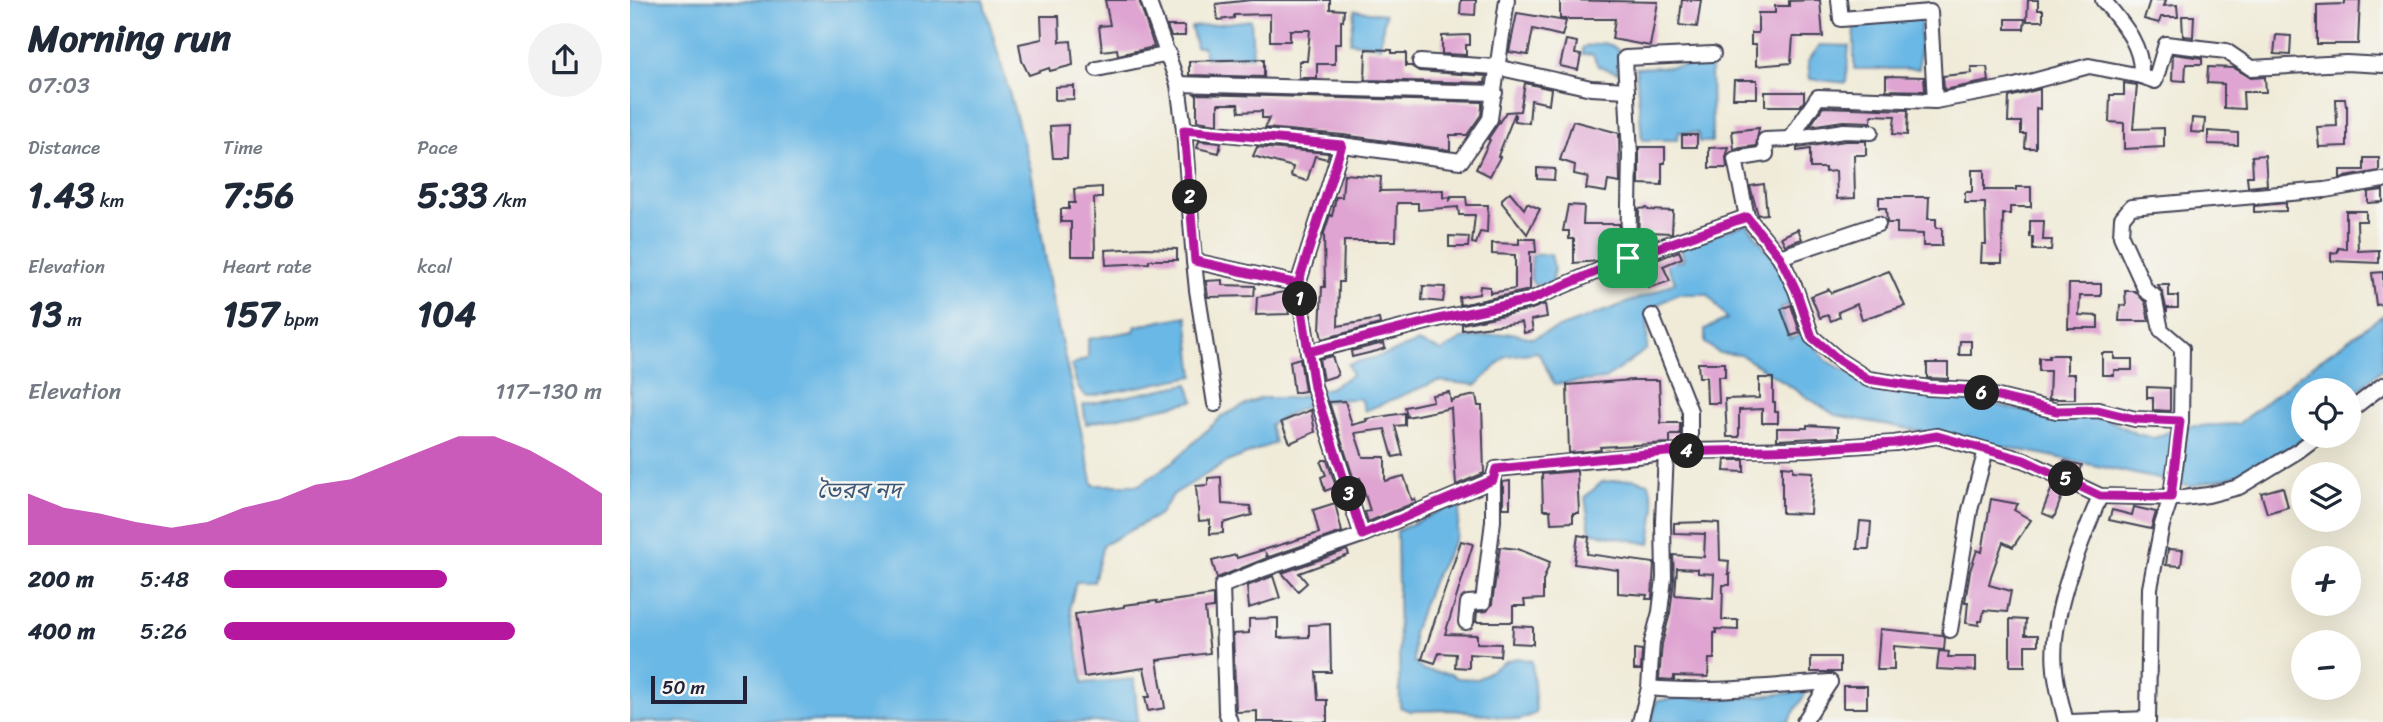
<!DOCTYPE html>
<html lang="en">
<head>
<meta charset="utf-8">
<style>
	body { margin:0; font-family:Sriracha,"Noto Sans Bengali",sans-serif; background:#f2f2f3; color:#1f2937; height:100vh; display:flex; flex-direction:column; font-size:26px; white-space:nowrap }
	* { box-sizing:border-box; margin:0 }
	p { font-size:23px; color:#747a83 }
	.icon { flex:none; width:38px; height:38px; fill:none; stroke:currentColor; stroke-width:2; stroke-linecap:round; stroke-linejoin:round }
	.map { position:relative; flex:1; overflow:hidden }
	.side { display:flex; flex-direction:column; background:#fff; width:630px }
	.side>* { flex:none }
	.controls { position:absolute; left:1661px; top:378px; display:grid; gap:14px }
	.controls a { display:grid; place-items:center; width:70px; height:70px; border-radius:50%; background:#fff; box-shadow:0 7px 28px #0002; font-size:35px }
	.scale { position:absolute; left:21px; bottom:18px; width:96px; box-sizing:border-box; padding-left:7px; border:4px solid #22223b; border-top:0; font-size:19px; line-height:24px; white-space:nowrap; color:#22223b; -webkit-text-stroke:5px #f6f6f2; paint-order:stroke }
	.pin { position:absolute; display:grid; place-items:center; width:60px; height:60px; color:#fff; margin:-30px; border-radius:14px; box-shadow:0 4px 10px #0006 }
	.km { position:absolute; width:35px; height:35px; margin:-18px; border-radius:50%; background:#222; color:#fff; font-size:19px; line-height:35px; text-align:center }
	.round { display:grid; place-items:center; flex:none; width:74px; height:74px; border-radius:37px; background:#f2f2f3 }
	.head { display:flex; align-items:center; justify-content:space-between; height:119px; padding:0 28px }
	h1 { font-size:38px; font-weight:700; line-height:52px }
	.metrics { display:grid; grid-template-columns:repeat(3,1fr); gap:10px; height:119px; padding:7px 28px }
	.metrics div { display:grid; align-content:center }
	.metrics b { font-size:35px; font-weight:700 }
	.metrics small { font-size:19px; font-weight:400 }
	.metrics p { font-size:19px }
	.chart { height:196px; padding:14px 28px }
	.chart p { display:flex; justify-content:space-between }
	.chart svg { width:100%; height:126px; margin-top:7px; fill:#b5179e; opacity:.7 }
	ul { padding:0 28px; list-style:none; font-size:23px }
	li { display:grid; grid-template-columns:112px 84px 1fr; align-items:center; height:52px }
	li i { height:18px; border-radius:9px; background:#b5179e }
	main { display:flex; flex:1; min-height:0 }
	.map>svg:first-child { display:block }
</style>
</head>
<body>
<main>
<section class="side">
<div class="head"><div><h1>Morning run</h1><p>07:03</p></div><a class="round"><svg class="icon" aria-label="share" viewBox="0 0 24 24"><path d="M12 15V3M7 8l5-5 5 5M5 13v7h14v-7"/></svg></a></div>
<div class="metrics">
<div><p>Distance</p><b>1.43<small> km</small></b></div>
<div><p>Time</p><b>7:56</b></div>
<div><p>Pace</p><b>5:33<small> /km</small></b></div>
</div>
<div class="metrics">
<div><p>Elevation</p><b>13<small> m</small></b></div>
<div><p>Heart rate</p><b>157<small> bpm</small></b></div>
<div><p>kcal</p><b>104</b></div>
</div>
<div class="chart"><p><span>Elevation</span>117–130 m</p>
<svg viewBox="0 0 160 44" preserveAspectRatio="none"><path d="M0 44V26L10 31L20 33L30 36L40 38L50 36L60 31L70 28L80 23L90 21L100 16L110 11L120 6L130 6L140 11L150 18L160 26V44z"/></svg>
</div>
<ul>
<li><b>200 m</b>5:48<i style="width:59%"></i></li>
<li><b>400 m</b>5:26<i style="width:77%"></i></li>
</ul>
</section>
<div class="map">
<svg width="1753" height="722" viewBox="0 0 1753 722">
	<rect width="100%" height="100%" fill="#f6f6f2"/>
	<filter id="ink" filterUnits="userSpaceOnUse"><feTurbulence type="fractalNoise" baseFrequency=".0143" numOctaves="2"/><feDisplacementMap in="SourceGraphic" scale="14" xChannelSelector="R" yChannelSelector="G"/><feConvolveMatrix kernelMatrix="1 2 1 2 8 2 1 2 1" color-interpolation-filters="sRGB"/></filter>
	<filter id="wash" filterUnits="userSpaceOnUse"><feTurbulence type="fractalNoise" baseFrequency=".00686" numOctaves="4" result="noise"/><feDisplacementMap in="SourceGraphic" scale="28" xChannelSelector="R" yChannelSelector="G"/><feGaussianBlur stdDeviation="1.57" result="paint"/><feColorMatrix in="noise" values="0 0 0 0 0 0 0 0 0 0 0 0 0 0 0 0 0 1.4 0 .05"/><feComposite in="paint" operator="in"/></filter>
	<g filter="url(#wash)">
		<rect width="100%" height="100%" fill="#f0ebd8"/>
		<g fill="#6bb8e5" stroke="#466d90" stroke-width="2">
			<path d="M0 0H353L401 170 423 304 463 485H509L544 461 592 416 630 398H665L699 388 722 375 718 364 758 354 788 342 812 351 832 339 882 333 902 338 1023 293 1045 282 1035 262 1045 259 1047 262 1054 260 1050 245 1117 224 1144 260 1167 301 1150 308 1160 339 1175 333 1196 360 1244 387 1335 395 1382 409 1454 418 1470 416 1507 434 1524 438 1550 427 1608 424 1683 365 1753 315V368L1719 399 1718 390H1673V436H1676L1666 445 1615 473 1561 486 1411 454 1205 415 1111 355 1089 353 1075 343V329L1097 319 1078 294H1047L1018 310 1017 349 975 379 924 384 908 352 876 356 847 385 807 381 735 411 731 399C693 398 672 405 640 425L645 443 597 462 544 494 529 515 473 545 464 582H446L440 607 453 683 504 679 508 722H0Z"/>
			<polygon points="725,10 755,14 750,46 720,42"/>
			<polygon points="1291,17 1289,69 1224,69 1224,29 1230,23"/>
			<polygon points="621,20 623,56 576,58 573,47 566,47 561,27"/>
			<polygon points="973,43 983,46 989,51 988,73 968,66 963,55 952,54 953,47"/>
			<polygon points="1190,45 1219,46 1216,83 1180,79 1178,61"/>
			<polygon points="1081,65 1082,142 1069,142 1068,133 1049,132 1047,140 1012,140 1006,68"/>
			<polygon points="921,254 924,268 922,284 904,285 901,278 902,255"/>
			<polygon points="557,316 564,376 457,397 448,388 441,365 458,358 458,339 504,331 506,326"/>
			<polygon points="558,384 564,401 456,424 453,405"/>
			<polygon points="1003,479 1019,483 1025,508 1020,544 960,532 955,497 972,482"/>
			<polygon points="825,504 830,508 827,536 803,580 783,632 784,662 793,670 821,674 827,678 847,679 876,661 887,658 902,661 906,713 889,720 824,710 780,711 770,707 767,531"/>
			<polygon points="1177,691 1158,722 1021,722 1026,701 1050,698 1103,699"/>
		</g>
		<g id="blocks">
			<g fill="#dfa4d1" fill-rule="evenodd">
				<polygon points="475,0 509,0 524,47 488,55 487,49 472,51 469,26 480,25"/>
				<polygon points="621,0 700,0 700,9 714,10 713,21 711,20 711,44 705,44 705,64 687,64 687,78 669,78 669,61 677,61 680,30 660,30 660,41 640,41 640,14 604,15 604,18 588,20 586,4"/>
				<polygon points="831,0 846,0 845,15 830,14"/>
				<polygon points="930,0 1028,2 1020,46 982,39 985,19 930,19"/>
				<polygon points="1052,0 1071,0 1067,27 1049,25"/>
				<polygon points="1190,0 1193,37 1163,37 1161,63 1126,66 1126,45 1121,45 1121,33 1128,33 1128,13 1145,13 1145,6 1159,6 1159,1"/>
				<polygon points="1398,0 1408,0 1408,10 1413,10 1413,21 1397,21"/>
				<polygon points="1520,0 1536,0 1534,6 1547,5 1548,17 1531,17 1529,23 1514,19"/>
				<polygon points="1715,0 1730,0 1728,44 1687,44 1687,5 1715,4"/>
				<polygon points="887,13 936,21 932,36 903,29 898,55 879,52"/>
				<polygon points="411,16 429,16 430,42 441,41 443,65 420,71 419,68 399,75 392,61 389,44 412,39"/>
				<polygon points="1552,16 1564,16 1563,37 1553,36"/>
				<polygon points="1376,19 1395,19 1394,29 1376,29"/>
				<polygon points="537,26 555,26 555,36 541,36"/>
				<polygon points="840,35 840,45 836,45 836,55 812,54 812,36"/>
				<polygon points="1646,35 1661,36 1660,55 1644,54"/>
				<polygon points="936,40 947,42 945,54 951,55 948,70 930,66"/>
				<polygon points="736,49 762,50 762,53 776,53 776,66 781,66 789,71 856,76 855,83 735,80"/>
				<polygon points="1543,54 1572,58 1572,64 1556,64 1555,81 1542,80"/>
				<polygon points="634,59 634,77 559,75 559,61"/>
				<polygon points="1341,67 1357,67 1359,81 1314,90 1313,76 1342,73"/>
				<polygon points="1578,67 1604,68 1621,78 1635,77 1636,92 1613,92 1614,109 1594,108 1594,84 1577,83"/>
				<polygon points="1256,76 1294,77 1295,91 1256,90"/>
				<polygon points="1104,80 1127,80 1127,98 1103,98"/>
				<polygon points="895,83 921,89 919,104 901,100 899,123 885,121 885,113 868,156 870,157 860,176 846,169 860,140 858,139 876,112 890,111"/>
				<polygon points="1494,83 1507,85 1503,129 1534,128 1534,147 1494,149 1494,123 1479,122 1480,95 1494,95"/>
				<polygon points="444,86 444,99 425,100 425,87"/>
				<polygon points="1410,89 1410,109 1406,108 1406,148 1395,148 1396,134 1391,134 1391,122 1378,122 1379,97"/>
				<polygon points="1135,92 1174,92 1174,101 1170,106 1135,106"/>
				<polygon points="565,94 852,102 852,107 851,115 837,135 820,135 820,150 713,135 635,128 639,118 632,118 632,111 609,112 608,104 588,104 588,124 567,121 567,96"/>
				<polygon points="1706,99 1715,99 1716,106 1717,106 1717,146 1689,147 1687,127 1707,126"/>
				<polygon points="1193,107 1278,110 1277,135 1263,134 1265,116 1242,115 1241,122 1213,121 1180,126"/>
				<polygon points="1562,118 1575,119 1574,133 1561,132"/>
				<polygon points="943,121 989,133 990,183 978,181 976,192 956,189 958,177 944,174 945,165 930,160"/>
				<polygon points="438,125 437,158 423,158 420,126"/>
				<polygon points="1129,128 1126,146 1104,149 1102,131"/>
				<polygon points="1578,131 1608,133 1608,145 1578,144"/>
				<rect x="1052" y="135" width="15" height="12"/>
				<polygon points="569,141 591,143 589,153 567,148"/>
				<polygon points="1215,141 1236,141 1236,155 1224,155 1225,198 1207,199 1206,171 1195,172 1195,168 1180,168 1180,149 1167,151 1167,148"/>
				<polygon points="627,147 699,153 697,159 685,156 677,181 661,176 663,167 623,156"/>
				<polygon points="1009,147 1035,147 1035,163 1032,163 1032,185 1009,184"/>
				<polygon points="1099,147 1096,157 1097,168 1079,168 1079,148"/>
				<polygon points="1635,155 1637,185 1618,187 1617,176 1623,176 1622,156"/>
				<polygon points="1734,158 1749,158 1749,171 1710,178 1710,170 1734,170"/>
				<polygon points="907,168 925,169 924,180 907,179"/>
				<polygon points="1342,170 1354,170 1354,190 1386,190 1386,187 1401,187 1401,207 1380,207 1380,214 1373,214 1372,263 1351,263 1352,244 1356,244 1355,203 1335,203 1335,192 1342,192"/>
				<polygon points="714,174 751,177 750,191 813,190 813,198 820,197 820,200 822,197 836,197 837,205 858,205 857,233 850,232 846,244 842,243 845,215 829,215 828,207 788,210 788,203 767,203 766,241 714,241 713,282 709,282 708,326 749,319 750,324 692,339 690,330 692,287 695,287 694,233 700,215 702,216 706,197 712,197"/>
				<polygon points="1134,184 1137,214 1128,215 1120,186"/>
				<polygon points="472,187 472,198 464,198 465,256 441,256 441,222 431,222 431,209 439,209 439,203 445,203 444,189"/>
				<polygon points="1753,190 1753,202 1738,203 1738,192"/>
				<polygon points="880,192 894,209 897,203 910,209 897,234 872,203 872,199"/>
				<polygon points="1249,197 1299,197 1298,219 1306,219 1306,228 1312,228 1312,246 1293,246 1293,234 1267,233 1267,223 1257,223 1256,208 1249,208"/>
				<polygon points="1656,203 1656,211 1624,212 1624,206"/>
				<polygon points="938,205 954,206 953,224 989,224 989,246 968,246 968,261 944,263 944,239 939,239 939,231 933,231"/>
				<polygon points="1017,208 1018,210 1043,211 1042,233 1018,232 1018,241 1008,244 1009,209"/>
				<polygon points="1716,211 1736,211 1736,221 1727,221 1728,251 1749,250 1749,263 1701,261 1701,253 1708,252 1708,248 1716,249"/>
				<polygon points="1400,221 1414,221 1413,240 1422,240 1421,250 1403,250 1403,237 1400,237"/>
				<polygon points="1168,229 1172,239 1155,245 1151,237"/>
				<polygon points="819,236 839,237 838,247 819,247"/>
				<polygon points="889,239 905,239 906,252 900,252 900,290 830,305 829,297 849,294 850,286 860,287 860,293 885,289 885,255 862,254 862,243 889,244"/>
				<polygon points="514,248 547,249 547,260 519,260 519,263 476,265 475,250"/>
				<polygon points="1049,251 1052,258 1033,266 1040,281 1018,288 1009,267"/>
				<polygon points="1259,271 1275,306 1232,319 1227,304 1208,312 1210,317 1201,321 1198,315 1190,318 1181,296 1199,289 1201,293"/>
				<polygon points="1753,272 1753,304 1746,305 1742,273"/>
				<polygon points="592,280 592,285 625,286 624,296 578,297 576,281"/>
				<polygon points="1439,284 1471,284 1471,296 1450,296 1449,315 1468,316 1468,328 1438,328"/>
				<polygon points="1528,285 1539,285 1539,296 1548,296 1548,308 1537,308 1537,312 1533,294"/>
				<polygon points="793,286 815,287 813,302 792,300"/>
				<polygon points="1495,291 1505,291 1515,302 1519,321 1489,321 1490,305 1496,306"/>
				<polygon points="655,292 659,314 626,315 627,297"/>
				<polygon points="915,304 917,317 901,320 903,331 894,333 892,322 832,330 832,324 902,309"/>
				<polygon points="1161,305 1170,333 1161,336 1151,309"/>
				<polygon points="1330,341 1341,341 1341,355 1329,355"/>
				<polygon points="754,343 755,348 747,351 722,357 721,351"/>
				<polygon points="1472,353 1484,353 1484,359 1502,359 1502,370 1484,370 1484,375 1472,375"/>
				<polygon points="1419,355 1437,355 1437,374 1445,374 1445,399 1419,399 1420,371 1409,371 1409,358 1419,358"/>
				<polygon points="702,356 708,375 693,380 689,359"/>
				<polygon points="670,358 675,391 664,393 660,361"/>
				<polygon points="1068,363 1095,363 1095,377 1088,377 1089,403 1077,403 1076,377 1069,377"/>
				<polygon points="1297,363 1318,363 1318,379 1297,378"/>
				<polygon points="1129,378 1143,378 1143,402 1145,402 1145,412 1148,412 1148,423 1132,423 1132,409 1109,410 1109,437 1097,437 1095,399 1129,398"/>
				<polygon points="1003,380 1029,380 1031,423 1050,423 1050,435 1040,435 1040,443 970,447 971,450 939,453 937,385"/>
				<polygon points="1517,387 1540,388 1540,411 1523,410 1523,398 1517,398"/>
				<polygon points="819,392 821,403 821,400 846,395 848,406 852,406 854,473 826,485 821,408 777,417 775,407 803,401 802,395"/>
				<polygon points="715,401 722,425 737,421 736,419 775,413 775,425 765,426 773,455 763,457 755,429 725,433 733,457 755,457 755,481 774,476 782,500 785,499 786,502 738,522 735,512 740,511 730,478 724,480 699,402"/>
				<polygon points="681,410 685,432 660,443 651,422"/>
				<polygon points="1177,425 1208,427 1208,437 1147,440 1147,428 1177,428"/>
				<polygon points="693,460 697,460 706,487 695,491 691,477 696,475 691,463"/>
				<polygon points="1095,460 1114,460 1114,472 1094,471"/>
				<polygon points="1434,461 1452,465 1449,476 1432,467"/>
				<polygon points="1152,466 1163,467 1163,471 1183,472 1180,514 1152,513"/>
				<polygon points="947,471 949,513 943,513 943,522 921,523 920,510 913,510 912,474"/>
				<polygon points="591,477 592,504 620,506 622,515 593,523 593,533 580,534 580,520 569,521 566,486 578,485 578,478"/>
				<polygon points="880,481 880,508 873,508 873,482"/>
				<polygon points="1423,485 1434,490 1424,518 1412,513"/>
				<polygon points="1653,487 1658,507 1637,513 1631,493"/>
				<polygon points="1361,499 1388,504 1384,510 1401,520 1383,547 1373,542 1361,576 1359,585 1381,591 1377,612 1354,610 1352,621 1349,621 1349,625 1336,623 1338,602 1335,602 1340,571 1347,550 1352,552"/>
				<polygon points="705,503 712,532 639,557 636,554 637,558 587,578 582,561 606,555 607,558 689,533 683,510"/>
				<polygon points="1504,507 1526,512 1521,529 1479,520 1482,510 1502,515"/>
				<polygon points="1230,521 1241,522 1239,549 1227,549"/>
				<path d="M1076 522 1089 523 1090 560 1099 561 1098 574H1100V585H1093L1092 620H1108V630L1086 629V633H1084V659H1079L1078 677 1044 676V680L1029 679 1032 644 1040 613 1044 579 1043 555 1074 557 1075 534 1044 533V523ZM1047 568 1068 569V573L1084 574 1083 598 1045 595Z"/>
				<polygon points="948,535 959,537 957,554 1024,563 1022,599 1016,599 1017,595 988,593 988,570 944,564"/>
				<polygon points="831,541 843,544 815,634 847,635 847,643 871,644 870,656 839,654 839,668 825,667 826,654 809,653 805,663 792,659"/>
				<polygon points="870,547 888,549 920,562 913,581 913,599 894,600 895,606 883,606 883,622 846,622 847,612 857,611 862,604"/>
				<polygon points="1538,549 1553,550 1551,566 1536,565"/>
				<polygon points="717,550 719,555 669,573 677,583 668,591 652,573"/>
				<polygon points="643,576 650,598 619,608 617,586"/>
				<polygon points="583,595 583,608 575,609 580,653 527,660 535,708 518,711 515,697 520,697 514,668 454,677 445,614 494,607 494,605 527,601 527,603"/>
				<polygon points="648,618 648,638 679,637 679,625 700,624 701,672 686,672 688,700 697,700 697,722 627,722 627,711 606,712 603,634 619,633 619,619"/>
				<polygon points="1380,619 1396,620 1395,635 1408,635 1408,645 1395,645 1395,666 1380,666"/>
				<polygon points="883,626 903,627 903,644 882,643"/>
				<polygon points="1250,629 1312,635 1315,638 1314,650 1264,646 1264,670 1247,670"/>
				<polygon points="1004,649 1012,650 1011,670 1004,670"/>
				<polygon points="1309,651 1319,652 1318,657 1346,657 1346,671 1307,669"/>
				<rect x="1181" y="657" width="29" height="15"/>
				<rect x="1213" y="686" width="24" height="22"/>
			</g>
		</g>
	</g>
	<g filter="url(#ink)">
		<use href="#blocks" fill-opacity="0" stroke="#414053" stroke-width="2"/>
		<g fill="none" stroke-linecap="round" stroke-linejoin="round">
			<g stroke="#414053" stroke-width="18">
				<g id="street">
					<polyline points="518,0 548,84 554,130 564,261 668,284 684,387 732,535 631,570 592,586 596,711 600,722"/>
					<polyline points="790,62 866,67 961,88 997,90"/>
					<polyline points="467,69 539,54"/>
					<polyline points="1511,76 1525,81 1536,44 1596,51 1621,68 1716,63 1753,65"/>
					<polyline points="548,84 865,93"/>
					<path d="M1305 101 1381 87 1459 66 1511 76C1513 45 1492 23 1473 0"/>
					<polyline points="554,130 712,145 831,161 860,119 877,0"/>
					<polyline points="1160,139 1214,131 1241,132"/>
					<polyline points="1117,217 1105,159 1136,154 1135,140 1160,139 1188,97 1305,101 1300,12 1211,19 1209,0"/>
					<polyline points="1150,257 1248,224"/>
					<polyline points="998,258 1000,155 995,58 1083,54"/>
					<polyline points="564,261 567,290 585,404"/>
					<polyline points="668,284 712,145"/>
					<polyline points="678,352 808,319 900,300 998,258 1117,217 1150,257 1166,290 1182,337 1210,361 1238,379 1299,388 1339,390 1427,411 1468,410 1505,419 1551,421"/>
					<polyline points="1718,412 1753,385"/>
					<polyline points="1356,450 1394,460 1470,496 1553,498 1578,495 1609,487 1668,451 1688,436"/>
					<polyline points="1060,451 1177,449 1265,443 1307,436 1356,450 1340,510 1320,630"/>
					<polyline points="732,535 863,480 866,469 1060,451 1060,411 1022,316"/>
					<polyline points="836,622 838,603 853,602 863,521 863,480"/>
					<path d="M1019 688C1080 694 1140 686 1200 682"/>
					<polyline points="1010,722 1019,688 1022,642 1030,612 1034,578 1033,521 1036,452"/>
					<polyline points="1174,722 1200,682"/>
					<path d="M1436 722C1432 705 1426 686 1425 669 1419 615 1450 545 1470 496"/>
					<polyline points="1440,722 1518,719"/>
					<polyline points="1518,722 1520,588 1532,525 1541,497 1551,421 1552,348 1531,330 1524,296 1516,291 1491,236 1492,218 1501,207 1695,190 1753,180"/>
				</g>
			</g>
			<use href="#street" stroke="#fff" stroke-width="14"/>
		</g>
	</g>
	<g fill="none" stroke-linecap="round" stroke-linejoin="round" filter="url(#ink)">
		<g stroke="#fff" stroke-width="14">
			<polyline id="route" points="998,258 900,300 808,319 678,352 668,284 712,145 554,130 565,261 668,284 684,387 732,535 863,480 866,469 1036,452 1177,449 1265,443 1307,436 1394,460 1470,496 1541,497 1550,421 1505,419 1468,410 1427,411 1339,390 1298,388 1238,379 1210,361 1182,337 1166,290 1150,257 1117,217 998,258"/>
		</g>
		<use href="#route" stroke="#b5179e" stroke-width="9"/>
	</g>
	<g text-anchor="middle" stroke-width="5" stroke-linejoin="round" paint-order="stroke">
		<g font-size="23" font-style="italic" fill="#3c5676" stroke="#f6f6f2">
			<text x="229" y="498">ভৈরব নদ</text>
		</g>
	</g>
</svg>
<div class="controls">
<a><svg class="icon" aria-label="locate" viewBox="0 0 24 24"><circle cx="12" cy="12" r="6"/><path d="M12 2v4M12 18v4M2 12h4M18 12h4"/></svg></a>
<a><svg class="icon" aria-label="layers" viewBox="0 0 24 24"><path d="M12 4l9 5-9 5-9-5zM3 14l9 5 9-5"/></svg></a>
<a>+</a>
<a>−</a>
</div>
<div class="scale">50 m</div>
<div class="pin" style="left:998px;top:258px;background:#1e9e55"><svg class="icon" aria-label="arrive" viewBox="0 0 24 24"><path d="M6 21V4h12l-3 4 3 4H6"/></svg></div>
<b class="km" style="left:670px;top:299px">1</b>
<b class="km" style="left:560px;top:197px">2</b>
<b class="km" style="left:719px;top:494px">3</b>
<b class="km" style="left:1057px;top:451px">4</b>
<b class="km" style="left:1436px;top:479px">5</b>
<b class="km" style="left:1352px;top:393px">6</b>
</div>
</main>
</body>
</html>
